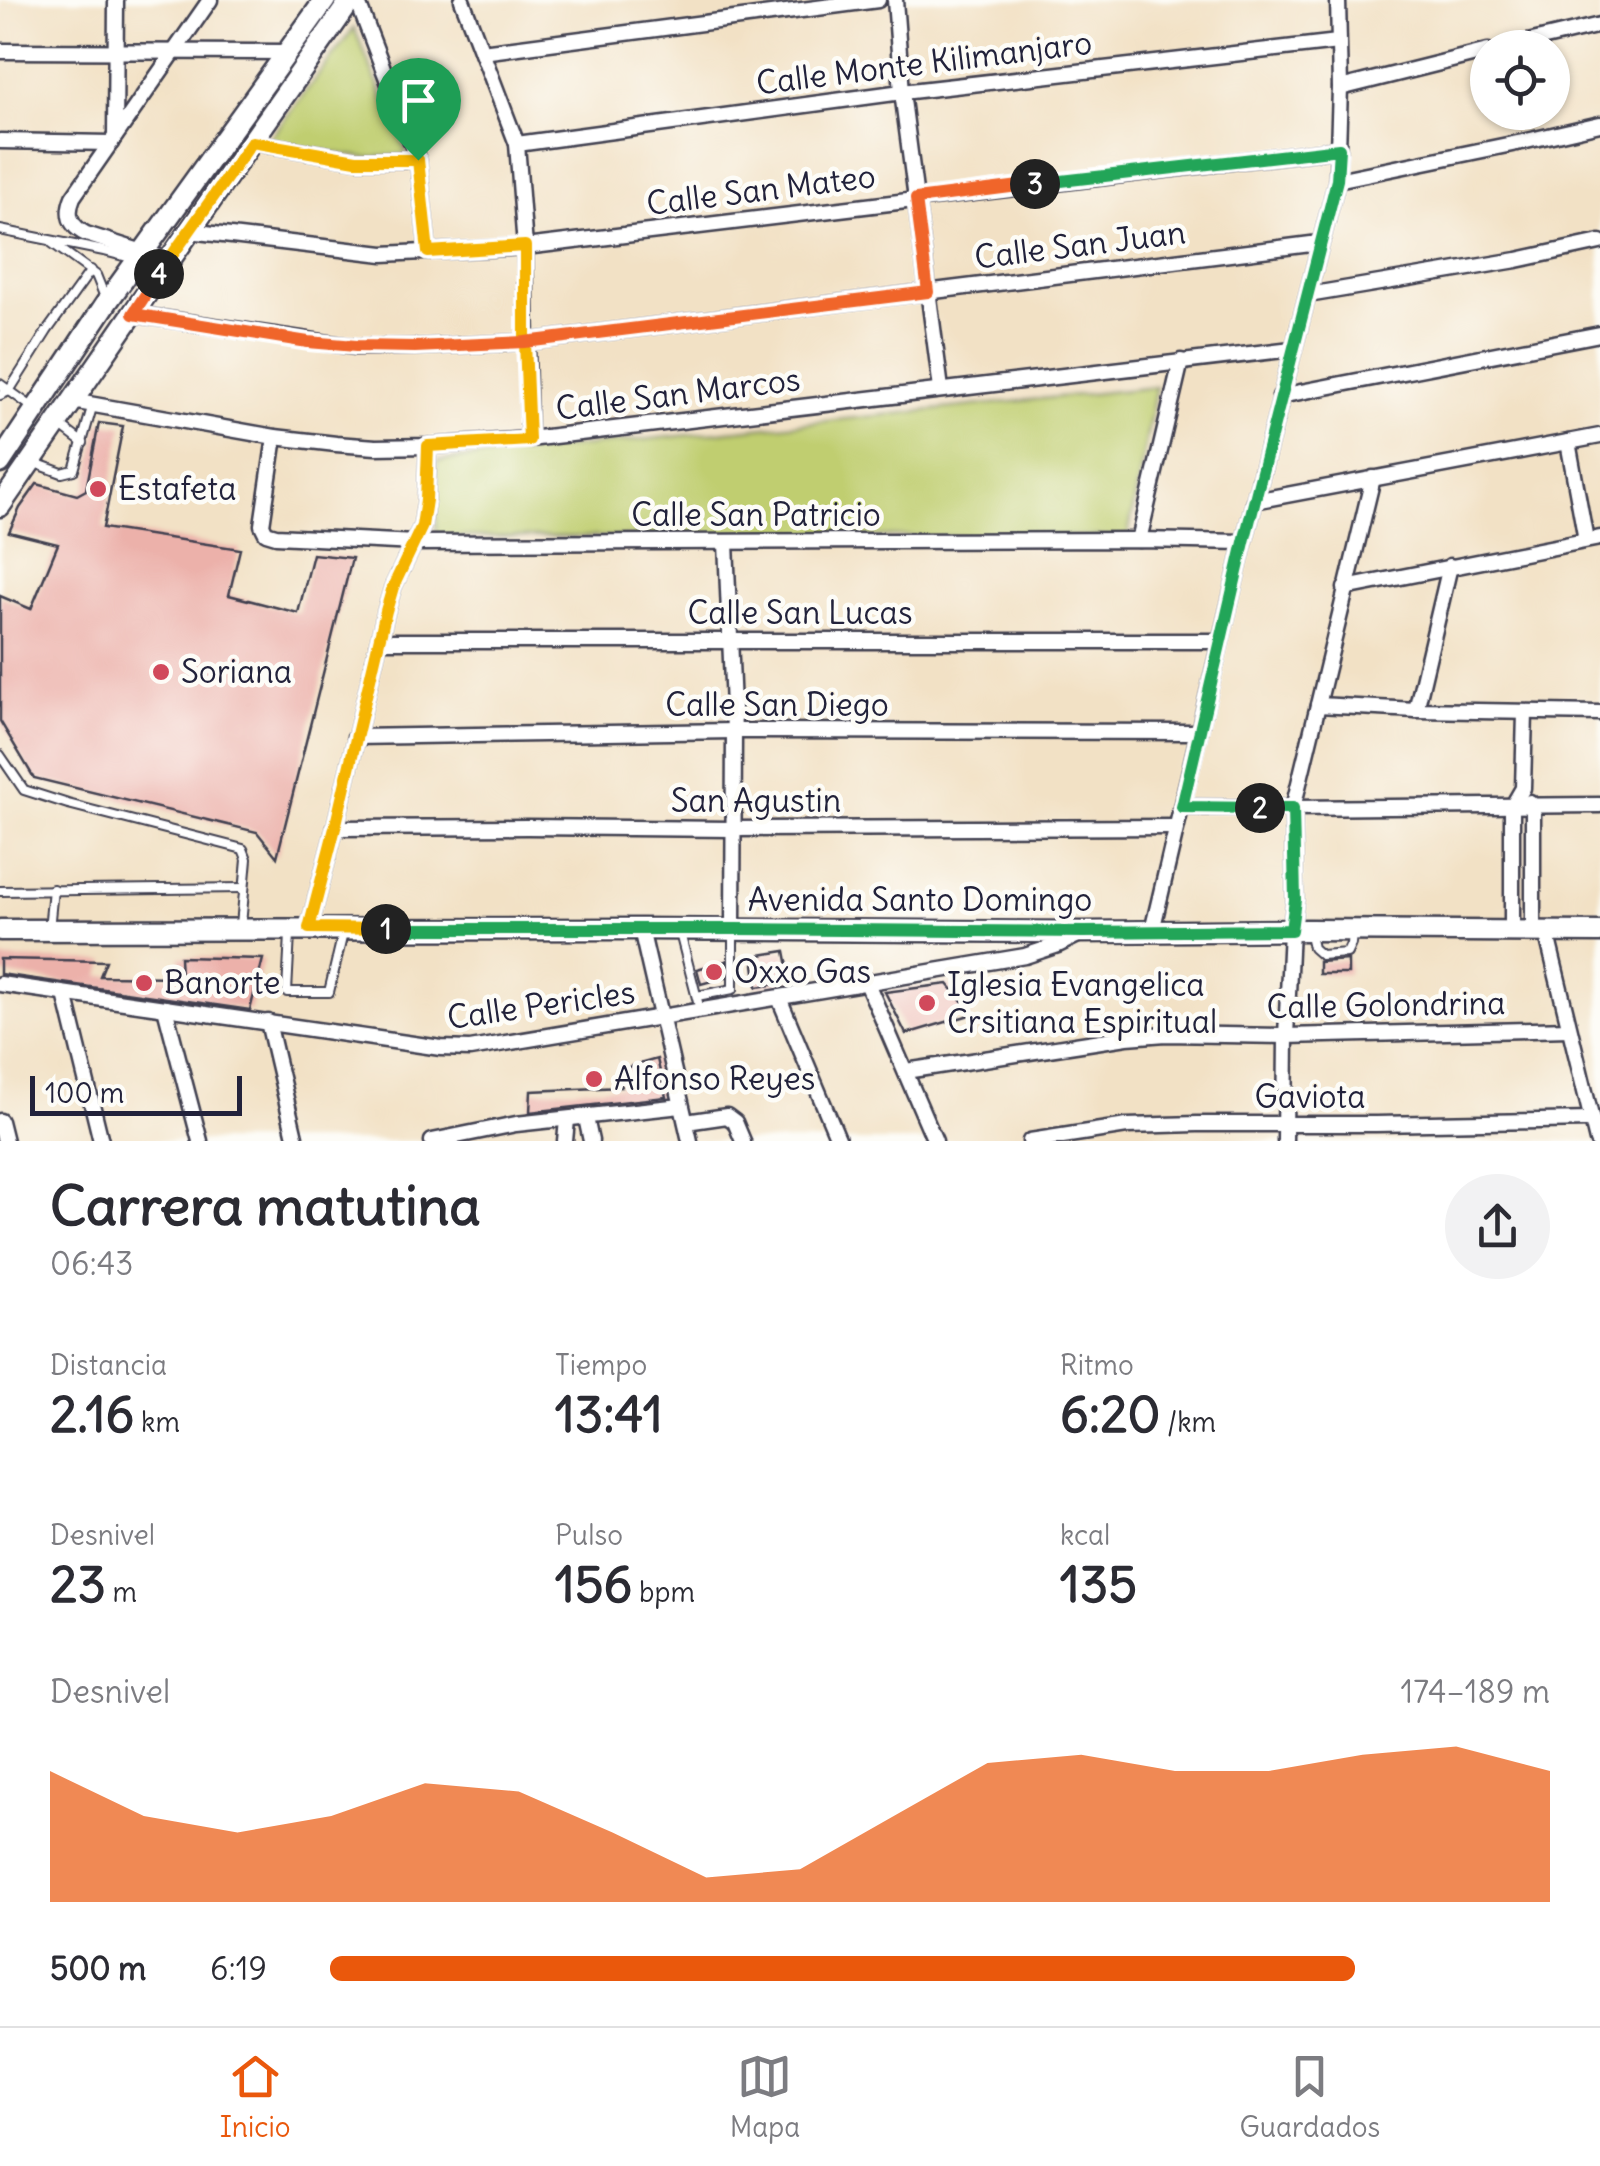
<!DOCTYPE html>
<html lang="es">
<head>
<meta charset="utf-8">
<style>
	body { margin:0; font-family:Delius,sans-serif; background:#f2f2f3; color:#2b2b33; height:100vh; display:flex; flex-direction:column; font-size:38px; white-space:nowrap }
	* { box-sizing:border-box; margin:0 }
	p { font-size:32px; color:#7c7c81 }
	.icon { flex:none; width:55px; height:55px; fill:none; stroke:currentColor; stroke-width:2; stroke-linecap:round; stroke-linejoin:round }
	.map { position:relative; height:1141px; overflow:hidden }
	.drawer { display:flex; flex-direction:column; background:#fff; flex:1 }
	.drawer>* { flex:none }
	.controls { position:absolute; left:1470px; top:30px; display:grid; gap:20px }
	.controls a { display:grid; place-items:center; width:100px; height:100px; border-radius:50%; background:#fff; box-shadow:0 2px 8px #0004; font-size:50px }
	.scale { position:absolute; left:30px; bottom:25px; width:212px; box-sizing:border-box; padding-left:10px; border:5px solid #22223b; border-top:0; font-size:28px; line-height:35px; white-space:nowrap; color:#22223b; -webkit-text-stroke:8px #fdfcf7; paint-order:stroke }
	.pin { position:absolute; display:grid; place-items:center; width:85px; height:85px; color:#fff; margin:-102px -42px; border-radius:50% 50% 50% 0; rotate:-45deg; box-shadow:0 0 10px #0007 }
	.pin .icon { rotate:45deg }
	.km { position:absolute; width:50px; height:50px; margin:-25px; border-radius:50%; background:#222; color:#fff; font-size:28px; line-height:50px; text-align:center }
	.round { display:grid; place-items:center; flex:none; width:105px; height:105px; border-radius:52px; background:#f2f2f3 }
	.overview { display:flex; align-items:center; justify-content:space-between; height:170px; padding:0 50px }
	h1 { font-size:55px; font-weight:800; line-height:75px }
	.metrics { display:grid; grid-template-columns:repeat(3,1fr); gap:15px; height:170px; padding:10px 50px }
	.metrics div { display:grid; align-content:center }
	.metrics b { font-size:50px; font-weight:800 }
	.metrics small { font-size:28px; font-weight:400 }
	.metrics p { font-size:28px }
	.chart { height:280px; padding:20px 50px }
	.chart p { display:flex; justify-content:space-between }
	.chart svg { width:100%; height:180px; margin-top:10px; fill:#ea580c; opacity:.7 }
	ul { padding:0 50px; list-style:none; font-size:32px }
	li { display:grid; grid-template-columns:160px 120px 1fr; align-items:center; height:75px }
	li i { height:25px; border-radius:12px; background:#ea580c }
	.menu { display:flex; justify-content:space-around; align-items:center; height:140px; border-top:2px solid #e1e1e2; background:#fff; font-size:28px; color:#7c7c81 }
	.menu a { display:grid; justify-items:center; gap:5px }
	.menu .current { color:#ea580c }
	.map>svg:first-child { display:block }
</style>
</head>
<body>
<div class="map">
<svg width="1600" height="1141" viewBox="0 0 1600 1141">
	<rect width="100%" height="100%" fill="#fdfcf7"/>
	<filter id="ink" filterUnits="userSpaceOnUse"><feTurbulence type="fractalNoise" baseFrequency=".01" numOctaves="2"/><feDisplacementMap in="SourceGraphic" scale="20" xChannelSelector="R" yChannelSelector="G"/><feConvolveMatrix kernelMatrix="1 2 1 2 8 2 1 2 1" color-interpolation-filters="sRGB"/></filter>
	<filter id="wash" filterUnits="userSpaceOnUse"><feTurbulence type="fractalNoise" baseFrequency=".0048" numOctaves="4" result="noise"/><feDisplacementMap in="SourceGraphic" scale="40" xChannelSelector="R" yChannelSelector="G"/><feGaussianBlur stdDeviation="2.25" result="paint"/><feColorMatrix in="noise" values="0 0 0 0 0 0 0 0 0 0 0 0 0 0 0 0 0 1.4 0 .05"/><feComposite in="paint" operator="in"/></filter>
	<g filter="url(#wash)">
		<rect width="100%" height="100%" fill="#f2e1c5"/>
		<g fill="#c0ce70" stroke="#717856" stroke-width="2.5">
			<polygon points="354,28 407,154 367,158 267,142"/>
			<polygon points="1156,387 1128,536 436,537 436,461"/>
		</g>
		<g id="blocks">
			<g fill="#ecb1aa">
				<polygon points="99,423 123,426 103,528 240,549 229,595 298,613 313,554 352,558 277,857 257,832 34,778 0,721 0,596 31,609 58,544 9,532 20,508 37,484 77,495 86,490"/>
				<polygon points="785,951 791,982 757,987 754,964 760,955"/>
				<polygon points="180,957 263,959 250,1010 0,974 0,959 106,961 100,976 181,977"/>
				<polygon points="1348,960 1348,974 1319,974 1319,962"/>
				<polygon points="726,961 726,977 701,984 697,969"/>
				<polygon points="948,984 973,1014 906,1034 885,992"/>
				<polygon points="657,1059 666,1097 530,1112 531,1091 621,1087 618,1070"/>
			</g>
		</g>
	</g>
	<g filter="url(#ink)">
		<use href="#blocks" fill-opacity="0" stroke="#413f50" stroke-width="2.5"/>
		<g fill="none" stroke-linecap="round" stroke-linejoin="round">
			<g stroke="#413f50" stroke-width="12">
				<g id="lane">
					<polyline points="0,230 104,251 162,266"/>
					<polyline points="52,243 96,275 106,300"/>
					<polyline points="0,384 32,407"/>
					<polyline points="0,395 9,391 47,331 91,270"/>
					<polyline points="58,424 83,443"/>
					<polyline points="35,463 62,473 74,470 93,404"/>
					<polyline points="0,755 24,790 68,804 243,849 247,859 241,925"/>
					<polyline points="0,891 244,888"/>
					<polyline points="49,929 53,889"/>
					<polyline points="1309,930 1313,948 1321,955 1347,953 1351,944 1352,933"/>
					<polyline points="680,933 700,1010"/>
					<polyline points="290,934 287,992 329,992 343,933"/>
					<polyline points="697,996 733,989 733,931"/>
				</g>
			</g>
			<g stroke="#413f50" stroke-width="19">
				<g id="street">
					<polyline points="357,0 418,160 428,252"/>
					<polyline points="462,0 517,144 525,247 529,439"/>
					<polyline points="895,0 902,92 941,389"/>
					<polyline points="1503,48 1600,25"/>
					<polyline points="0,51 288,52"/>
					<polyline points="482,52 878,0"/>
					<polyline points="1340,88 1488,51"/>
					<polyline points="115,136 116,0"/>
					<polyline points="0,141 111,143"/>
					<polyline points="252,142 357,160 418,160"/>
					<polyline points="517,144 902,92 1338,42"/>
					<polyline points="1337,180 1522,142 1600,124"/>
					<polyline points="189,231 383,254 525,247 1339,149"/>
					<path d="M168 260 86 234C70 226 66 214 73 197L210 0"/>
					<polyline points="1308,295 1517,260 1600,242"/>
					<polyline points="133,314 356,347 415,347 525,342 1319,243"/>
					<polyline points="1280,396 1600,334"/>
					<polyline points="72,401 275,437 336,444 376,447 428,446 529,439 1292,349"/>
					<polyline points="275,437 262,525 266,533 276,536 415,543 1139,540 1244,542"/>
					<polyline points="1568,442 1586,540"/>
					<polyline points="1254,501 1600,436"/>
					<polyline points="1139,540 1181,361"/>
					<polyline points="726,543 734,731 733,929"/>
					<polyline points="1345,588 1600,538"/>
					<polyline points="379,641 1220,641"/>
					<polyline points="1318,705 1416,710 1600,713"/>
					<polyline points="1416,710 1450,566"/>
					<polyline points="355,737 734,731 1198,732"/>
					<polyline points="1530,802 1533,807 1533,931"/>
					<polyline points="1182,807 1293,808 1600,805"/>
					<polyline points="335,828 527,827 733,829 1176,827"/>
					<polyline points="309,928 335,828 386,611 393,587 422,526 426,500 428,446"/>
					<polyline points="641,929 690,1141"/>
					<polyline points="1512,930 1512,807 1523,788 1525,713"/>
					<polyline points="1152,931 1244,542 1337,180 1340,88 1338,0"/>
					<polyline points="1546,931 1597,1141"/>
					<polyline points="867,983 935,1141"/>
					<polyline points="0,984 441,1048 470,1049 1025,956 1058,945 1078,935"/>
					<polyline points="65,994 101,1141"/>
					<polyline points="779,998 839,1141"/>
					<polyline points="165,1008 200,1141"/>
					<polyline points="268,1022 296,1141"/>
					<polyline points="906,1071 1127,1037 1166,1034 1286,1036 1569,1029"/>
					<polyline points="586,1118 591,1141"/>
					<polyline points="0,1121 5,1141"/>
					<polyline points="686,1122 727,1116 735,1122 743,1141"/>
					<polyline points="432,1141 516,1124 681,1106"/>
					<polyline points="565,1141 567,1120"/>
					<polyline points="1030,1141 1127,1126 1197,1124 1376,1124 1592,1120"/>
					<polyline points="1285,1141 1286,1036 1291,930 1295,900 1293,808 1373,478"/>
				</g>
			</g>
			<g stroke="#413f50" stroke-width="25">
				<g id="secondary">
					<polyline points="0,463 107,302 325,0"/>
					<path d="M0 506C116 336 233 168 351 0"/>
					<polyline points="0,930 641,929 1083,932 1309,930 1600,932"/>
				</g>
			</g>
			<use href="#lane" stroke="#fff" stroke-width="8"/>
			<use href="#street" stroke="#fff" stroke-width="14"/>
			<use href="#secondary" stroke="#fff" stroke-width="20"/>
		</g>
	</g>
	<g fill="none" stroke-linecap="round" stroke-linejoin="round" filter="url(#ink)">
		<g stroke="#fff" stroke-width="20">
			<polyline id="split-1" points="386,929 309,928 335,828 386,611 393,587 422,526 426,500 428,446 529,440 525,342 525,246 428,252 418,160"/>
		</g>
		<g stroke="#fff" stroke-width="20">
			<polyline id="split-2" points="386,929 733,929 1084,932 1291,930 1295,900 1293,808 1260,808"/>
		</g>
		<g stroke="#fff" stroke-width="20">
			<polyline id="split-3" points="1035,184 1339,149 1337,180 1244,542 1182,807 1260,808"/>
		</g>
		<g stroke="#fff" stroke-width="20">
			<polyline id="split-4" points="159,274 133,314 308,342 356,346 415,347 525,342 928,292 916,199 1035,184"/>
		</g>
		<g stroke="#fff" stroke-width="20">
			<polyline id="split-5" points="159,274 252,142 356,160 418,160"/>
		</g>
		<use href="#split-1" stroke="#f5b400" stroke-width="12"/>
		<use href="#split-2" stroke="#22a559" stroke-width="12"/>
		<use href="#split-3" stroke="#22a559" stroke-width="12"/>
		<use href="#split-4" stroke="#f0652b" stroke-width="12"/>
		<use href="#split-5" stroke="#f5b400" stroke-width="12"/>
	</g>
	<g fill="#d1495b" stroke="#fdfcf7" stroke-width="4">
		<circle cx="98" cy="489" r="10"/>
		<circle cx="161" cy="672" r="10"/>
		<circle cx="714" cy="972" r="10"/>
		<circle cx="144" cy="983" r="10"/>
		<circle cx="927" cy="1003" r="10"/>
		<circle cx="594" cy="1079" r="10"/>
	</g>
	<g text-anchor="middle" stroke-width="9" stroke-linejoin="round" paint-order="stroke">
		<g font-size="32" fill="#22223b" stroke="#fdfcf7">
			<text transform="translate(924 63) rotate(-7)" y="11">Calle Monte Kilimanjaro</text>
			<text transform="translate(761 190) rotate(-7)" y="11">Calle San Mateo</text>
			<text transform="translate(1080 245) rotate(-7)" y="11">Calle San Juan</text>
			<text transform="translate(678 394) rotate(-7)" y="11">Calle San Marcos</text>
			<text x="756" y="526">Calle San Patricio</text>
			<text x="800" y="624">Calle San Lucas</text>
			<text x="777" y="716">Calle San Diego</text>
			<text x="756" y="812">San Agustin</text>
			<text x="920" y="911">Avenida Santo Domingo</text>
			<text transform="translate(541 1005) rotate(-8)" y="11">Calle Pericles</text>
			<text transform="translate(1386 1005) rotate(-1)" y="11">Calle Golondrina</text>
			<text x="1310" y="1108">Gaviota</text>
		</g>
		<g font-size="32" fill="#22223b" stroke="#fdfcf7" text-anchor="start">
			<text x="118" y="500">Estafeta</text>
			<text x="181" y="683">Soriana</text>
			<text x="734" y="983">Oxxo Gas</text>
			<text x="164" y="994">Banorte</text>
			<text x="947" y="996">Iglesia Evangelica<tspan x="947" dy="37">Crsitiana Espiritual</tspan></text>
			<text x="614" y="1090">Alfonso Reyes</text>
		</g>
	</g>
</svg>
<div class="controls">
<a><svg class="icon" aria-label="locate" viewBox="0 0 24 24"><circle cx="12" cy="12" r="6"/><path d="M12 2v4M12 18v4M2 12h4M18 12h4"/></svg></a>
</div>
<div class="scale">100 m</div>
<div class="pin" style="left:418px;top:160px;background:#1e9e55"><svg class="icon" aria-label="arrive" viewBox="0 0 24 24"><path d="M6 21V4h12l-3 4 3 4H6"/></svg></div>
<b class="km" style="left:386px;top:929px">1</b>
<b class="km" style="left:1260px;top:808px">2</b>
<b class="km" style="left:1035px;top:184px">3</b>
<b class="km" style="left:159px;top:274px">4</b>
</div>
<section class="drawer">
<div class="overview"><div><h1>Carrera matutina</h1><p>06:43</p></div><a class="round"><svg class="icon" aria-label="share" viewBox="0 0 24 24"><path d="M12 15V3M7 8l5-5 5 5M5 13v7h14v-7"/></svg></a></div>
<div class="metrics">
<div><p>Distancia</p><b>2.16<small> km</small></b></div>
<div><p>Tiempo</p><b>13:41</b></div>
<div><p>Ritmo</p><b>6:20<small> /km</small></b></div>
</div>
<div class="metrics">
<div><p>Desnivel</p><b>23<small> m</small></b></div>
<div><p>Pulso</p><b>156<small> bpm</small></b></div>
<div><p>kcal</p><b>135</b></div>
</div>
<div class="chart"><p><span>Desnivel</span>174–189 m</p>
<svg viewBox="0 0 160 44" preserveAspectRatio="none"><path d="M0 44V12L10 23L20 27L30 23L40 15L50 17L60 27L70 38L80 36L90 23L100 10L110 8L120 12L130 12L140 8L150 6L160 12V44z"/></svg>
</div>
<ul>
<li><b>500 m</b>6:19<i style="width:84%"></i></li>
</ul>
</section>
<nav class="menu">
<a class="current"><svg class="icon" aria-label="home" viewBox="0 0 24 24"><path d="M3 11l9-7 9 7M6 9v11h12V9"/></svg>Inicio</a>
<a><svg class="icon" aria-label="map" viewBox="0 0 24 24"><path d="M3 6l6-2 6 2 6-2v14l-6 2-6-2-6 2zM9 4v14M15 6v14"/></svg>Mapa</a>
<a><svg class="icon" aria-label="saved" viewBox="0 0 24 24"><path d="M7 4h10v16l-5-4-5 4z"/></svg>Guardados</a>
</nav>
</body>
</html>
